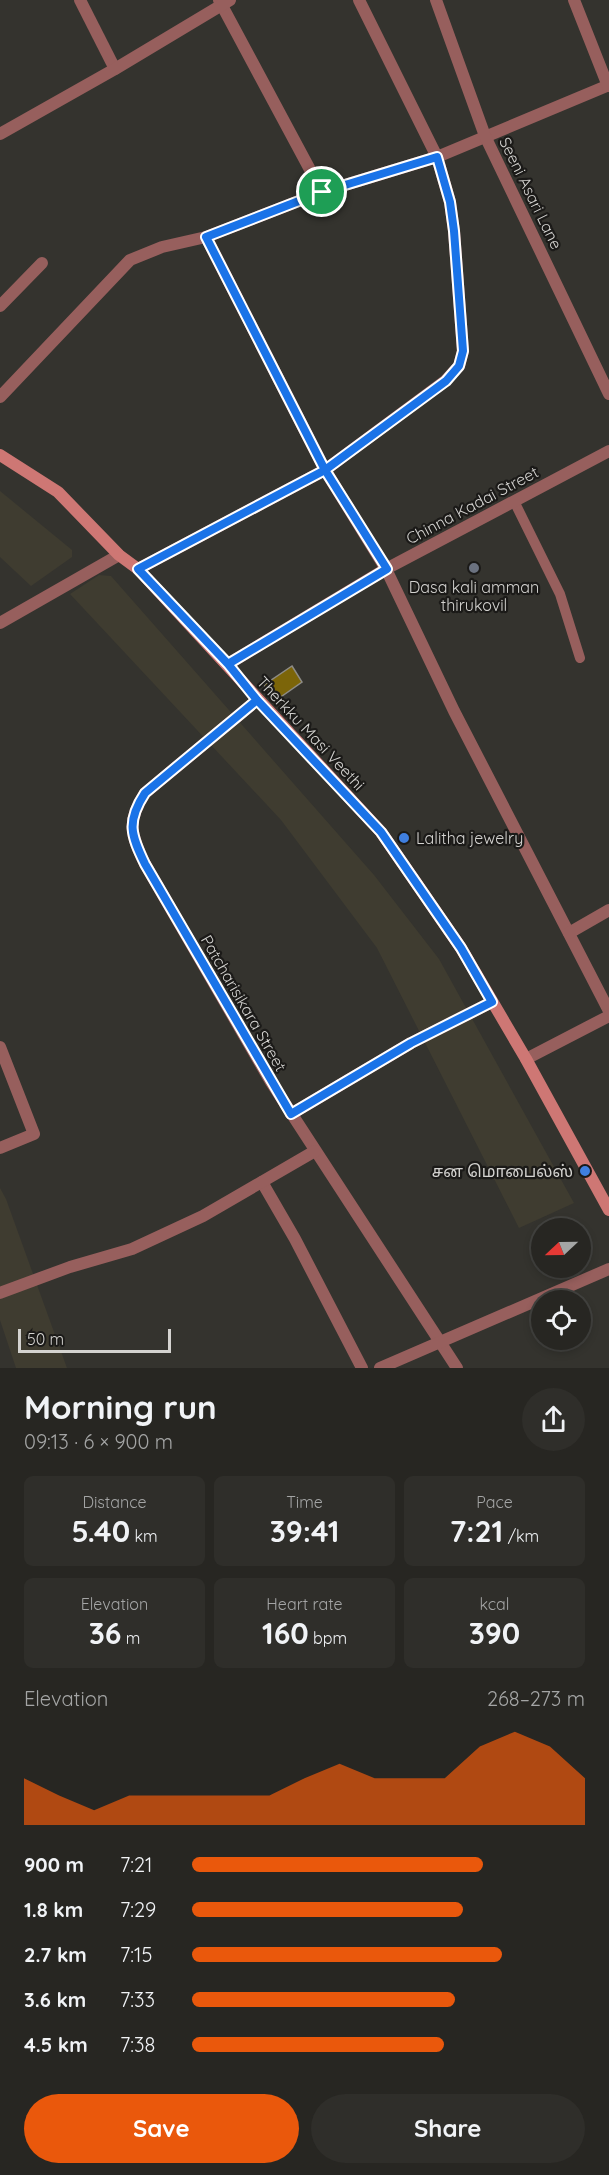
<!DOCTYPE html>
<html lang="en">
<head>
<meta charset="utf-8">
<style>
	body { margin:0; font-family:Quicksand,"Noto Sans Tamil",sans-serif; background:#2f2e2a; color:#f1f3f6; height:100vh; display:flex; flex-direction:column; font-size:22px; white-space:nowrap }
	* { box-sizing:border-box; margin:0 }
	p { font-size:20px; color:#a4a5a5 }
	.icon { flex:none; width:33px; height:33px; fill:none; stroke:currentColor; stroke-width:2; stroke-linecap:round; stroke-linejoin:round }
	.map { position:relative; height:1368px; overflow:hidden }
	.drawer { display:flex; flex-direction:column; background:#272622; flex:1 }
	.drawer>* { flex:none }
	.needle { width:39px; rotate:248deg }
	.fabs { position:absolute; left:531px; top:1218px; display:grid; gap:12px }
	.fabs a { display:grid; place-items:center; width:60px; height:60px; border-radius:50%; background:#272622; box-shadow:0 3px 9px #0003,0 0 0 2px #434340; font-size:30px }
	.scale { position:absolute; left:18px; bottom:15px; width:153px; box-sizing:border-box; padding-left:6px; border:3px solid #d4d3d0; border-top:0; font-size:16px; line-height:21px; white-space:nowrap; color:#d4d3d0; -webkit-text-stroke:4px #1b1a18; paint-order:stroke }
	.pin { position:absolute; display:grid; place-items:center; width:51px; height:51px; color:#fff; margin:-26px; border:3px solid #fff; border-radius:50%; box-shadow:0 2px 6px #0007 }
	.round { display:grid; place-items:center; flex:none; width:63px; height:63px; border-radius:32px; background:#2f2e2a }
	.summary { display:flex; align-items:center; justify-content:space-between; height:102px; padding:0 24px }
	h1 { font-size:33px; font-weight:700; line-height:45px }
	.figures { display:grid; grid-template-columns:repeat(3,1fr); gap:9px; height:102px; padding:6px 24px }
	.figures div { display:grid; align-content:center; border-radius:9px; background:#2f2e2a; text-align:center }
	.figures b { font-size:30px; font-weight:700 }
	.figures small { font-size:16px; font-weight:400 }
	.figures p { font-size:16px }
	.chart { height:168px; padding:12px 24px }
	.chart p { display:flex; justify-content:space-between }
	.chart svg { width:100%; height:108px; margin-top:6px; fill:#ea580c; opacity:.7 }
	.cta { display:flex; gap:12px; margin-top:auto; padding:12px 24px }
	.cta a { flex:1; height:69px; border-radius:36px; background:#ea580c; color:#fff; font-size:24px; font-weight:700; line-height:69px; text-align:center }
	.cta a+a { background:#2f2e2a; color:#f1f3f6 }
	ul { padding:0 24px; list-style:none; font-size:20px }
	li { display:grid; grid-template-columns:96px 72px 1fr; align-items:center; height:45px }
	li i { height:15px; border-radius:8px; background:#ea580c }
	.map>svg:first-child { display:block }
</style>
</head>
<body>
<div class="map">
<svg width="609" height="1368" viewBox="0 0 609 1368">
	<rect width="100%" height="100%" fill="#34332e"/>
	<g fill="#3f3c30">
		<polygon points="0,491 72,550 72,557 31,586 0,557"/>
		<polygon points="99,575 111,576 374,875 439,959 574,1203 519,1228 377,948 281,820 70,594"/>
		<polygon points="0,1188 6,1199 67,1368 16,1368 0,1320"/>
	</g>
	<polygon fill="#7c6509" stroke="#8d8b85" stroke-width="1.5" points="292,666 302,682 275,701 264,685"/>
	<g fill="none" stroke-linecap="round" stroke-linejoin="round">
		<polyline stroke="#975f5d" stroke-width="10" points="514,501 560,594 580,658"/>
		<g stroke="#975f5d" stroke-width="12">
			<polyline points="80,0 115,69"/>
			<polyline points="219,0 322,192"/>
			<polyline points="359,0 437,157 450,202 454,231 463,351 459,366 445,381 325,470 206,237 322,192 437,157 609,85"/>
			<polyline points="436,0 485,136 609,394"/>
			<polyline points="574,0 608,86"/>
			<polyline points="0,134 115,69 230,0"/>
			<polyline points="0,306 42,263"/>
			<polyline points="0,397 130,260 162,247 206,237"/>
			<polyline points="138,569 325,470 386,569 454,711 609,1011"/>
			<polyline points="0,623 119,555"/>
			<polyline points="228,664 386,569 609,451"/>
			<path d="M257 700 145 793C126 822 131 835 145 864L271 1082 457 1368"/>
			<polyline points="569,933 609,910"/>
			<polyline points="0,1047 34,1134 0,1148"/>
			<polyline points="526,1059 609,1016"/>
			<polyline points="291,1114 411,1043 492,1002"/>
			<polyline points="262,1182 295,1239 362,1368"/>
			<polyline points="0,1293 70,1267 132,1249 203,1216 315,1151"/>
		</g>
		<polyline stroke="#975f5d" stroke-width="12" points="380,1368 609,1269"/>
		<polyline stroke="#ce7774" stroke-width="12" points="0,455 58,492 119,555 138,569 381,832 461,948 526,1059 609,1210"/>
	</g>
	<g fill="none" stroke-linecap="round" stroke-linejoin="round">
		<g stroke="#fff" stroke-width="12">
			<path id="route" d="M322 192 206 237 325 470 138 569 228 664 257 700 145 793C126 822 131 835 145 864L291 1114 411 1043 492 1002 461 948 381 832 257 700 228 664 387 569 325 470 446 381 459 366 463 351 454 231 450 202 437 157 322 192"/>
		</g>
		<use href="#route" stroke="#1a73e8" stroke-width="8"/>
	</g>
	<circle fill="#6b7280" stroke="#1b1a18" stroke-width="2" cx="474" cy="568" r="6"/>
	<g fill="#3f7fe0" stroke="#1b1a18" stroke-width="2">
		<circle cx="404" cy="838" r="6"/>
		<circle cx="585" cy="1171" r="6"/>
	</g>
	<g text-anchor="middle" stroke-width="4.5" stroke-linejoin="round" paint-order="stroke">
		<g font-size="16" fill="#d4d3d0" stroke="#1b1a18">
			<text transform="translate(531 193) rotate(64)" y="6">Seeni Asari Lane</text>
			<text transform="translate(472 505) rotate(-28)" y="6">Chinna Kadai Street</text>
			<text transform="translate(311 733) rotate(47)" y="6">Therkku Masi Veethi</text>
			<text transform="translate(244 1003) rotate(60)" y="6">Patcharisikara Street</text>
		</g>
		<g font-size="16" fill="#d4d3d0" stroke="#1b1a18">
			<text x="474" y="593">Dasa kali amman<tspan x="474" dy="18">thirukovil</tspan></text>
			<text x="416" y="844" text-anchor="start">Lalitha jewelry</text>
			<text x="573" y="1177" text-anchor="end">சன மொபைல்ஸ்</text>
		</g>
	</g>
</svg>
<div class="fabs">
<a><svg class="needle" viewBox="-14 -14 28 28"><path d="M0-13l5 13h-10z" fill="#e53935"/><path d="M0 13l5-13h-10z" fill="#a4a5a5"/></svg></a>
<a><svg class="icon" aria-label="locate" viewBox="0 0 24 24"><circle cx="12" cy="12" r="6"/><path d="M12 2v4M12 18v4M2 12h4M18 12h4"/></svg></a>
</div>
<div class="scale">50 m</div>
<div class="pin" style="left:322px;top:192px;background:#1e9e55"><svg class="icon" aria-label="arrive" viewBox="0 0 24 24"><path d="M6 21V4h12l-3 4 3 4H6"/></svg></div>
</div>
<section class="drawer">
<div class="summary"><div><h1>Morning run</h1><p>09:13 · 6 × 900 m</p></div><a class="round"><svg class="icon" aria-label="share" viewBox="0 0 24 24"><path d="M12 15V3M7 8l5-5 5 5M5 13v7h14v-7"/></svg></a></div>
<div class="figures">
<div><p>Distance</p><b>5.40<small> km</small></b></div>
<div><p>Time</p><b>39:41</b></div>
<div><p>Pace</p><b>7:21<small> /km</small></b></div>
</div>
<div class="figures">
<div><p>Elevation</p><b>36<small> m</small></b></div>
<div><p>Heart rate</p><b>160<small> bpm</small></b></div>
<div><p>kcal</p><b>390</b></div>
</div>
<div class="chart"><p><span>Elevation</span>268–273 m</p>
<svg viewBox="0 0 160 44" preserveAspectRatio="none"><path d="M0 44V25L10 32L20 38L30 32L40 32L50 32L60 32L70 32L80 25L90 19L100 25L110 25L120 25L130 12L140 6L150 12L160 25V44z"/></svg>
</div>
<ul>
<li><b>900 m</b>7:21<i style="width:74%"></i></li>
<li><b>1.8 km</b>7:29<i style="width:69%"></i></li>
<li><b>2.7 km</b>7:15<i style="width:79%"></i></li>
<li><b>3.6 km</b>7:33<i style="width:67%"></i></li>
<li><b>4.5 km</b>7:38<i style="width:64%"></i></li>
</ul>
<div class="cta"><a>Save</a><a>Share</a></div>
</section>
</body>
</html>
